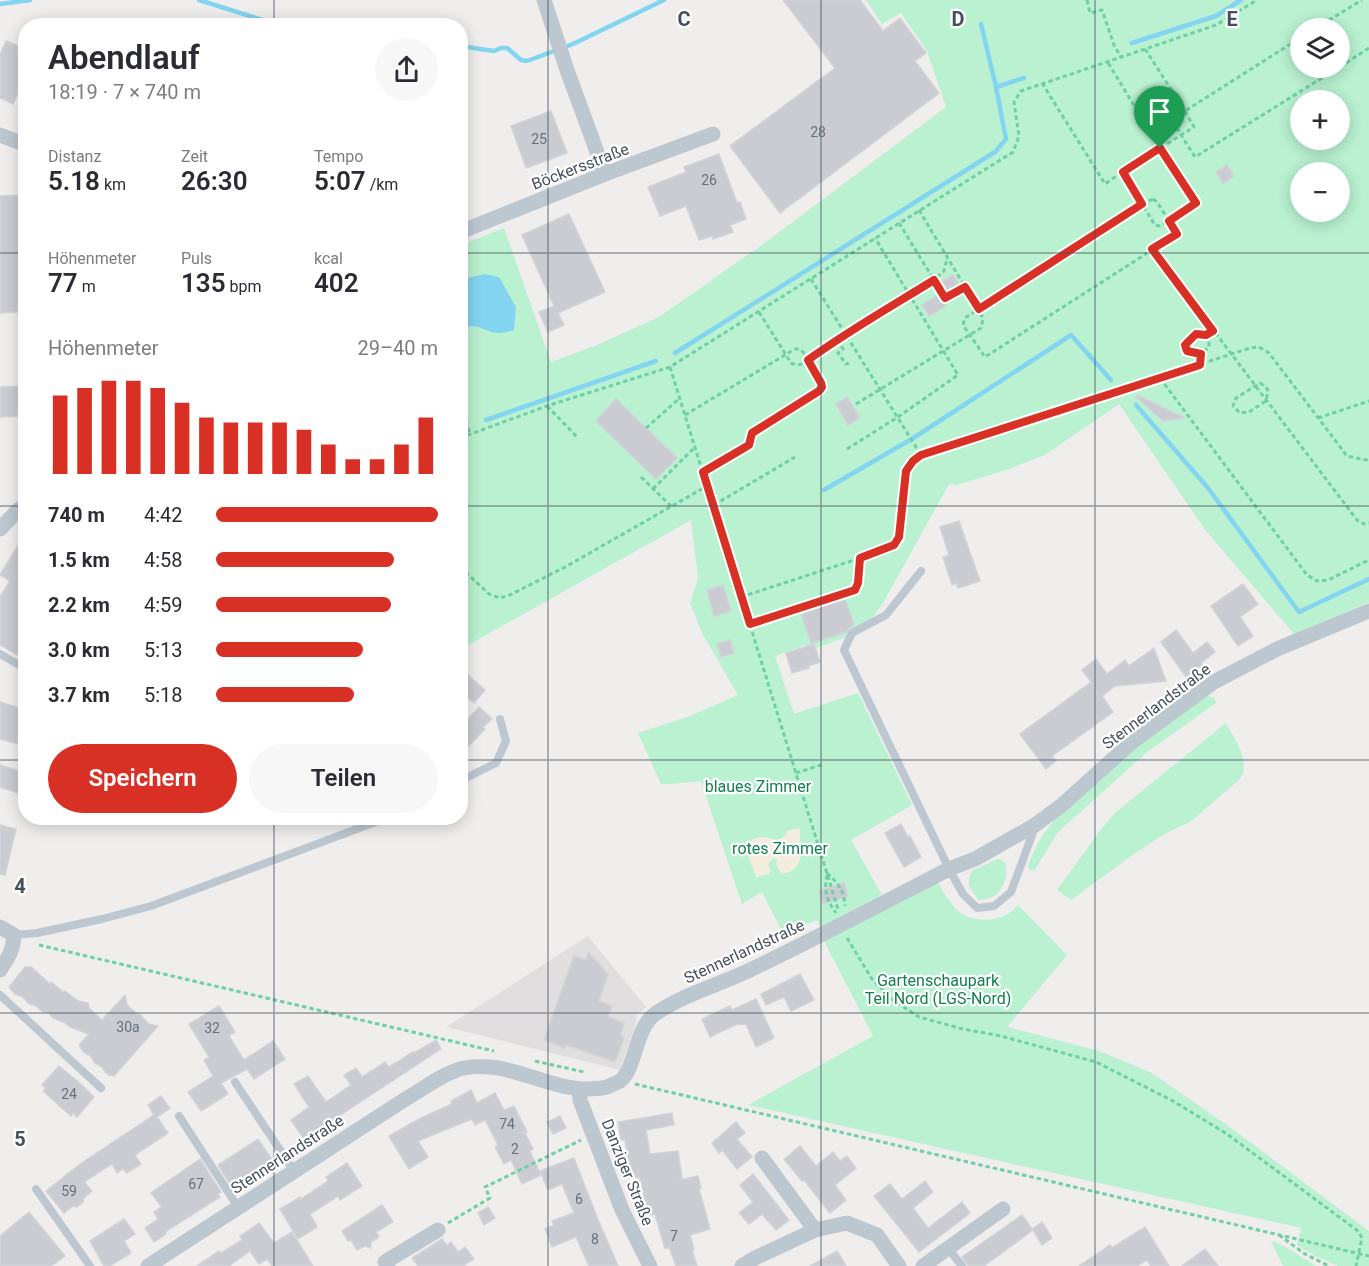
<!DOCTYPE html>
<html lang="de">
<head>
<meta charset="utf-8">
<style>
	body { margin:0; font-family:Roboto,sans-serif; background:#f7f7f7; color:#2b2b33; height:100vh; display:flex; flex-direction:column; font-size:22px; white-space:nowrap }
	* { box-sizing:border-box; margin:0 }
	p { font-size:20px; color:#7c7c81 }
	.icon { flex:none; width:33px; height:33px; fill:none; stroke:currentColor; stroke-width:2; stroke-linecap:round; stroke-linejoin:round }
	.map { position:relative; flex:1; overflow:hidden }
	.panel { position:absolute; left:18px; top:18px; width:450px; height:807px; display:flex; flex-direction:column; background:#fff; border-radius:24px; box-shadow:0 3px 15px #0003 }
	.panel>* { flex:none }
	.tools { position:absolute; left:1290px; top:18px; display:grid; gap:12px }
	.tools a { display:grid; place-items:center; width:60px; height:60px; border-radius:50%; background:#fff; box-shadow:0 3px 15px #0003; font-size:30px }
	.pin { position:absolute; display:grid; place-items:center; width:51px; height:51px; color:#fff; margin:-62px -26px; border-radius:50% 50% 50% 0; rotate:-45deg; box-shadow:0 0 6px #0007 }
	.pin .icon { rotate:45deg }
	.round { display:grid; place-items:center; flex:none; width:63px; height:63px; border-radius:32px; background:#f7f7f7 }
	.summary { display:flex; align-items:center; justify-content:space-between; height:102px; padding:0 30px }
	h1 { font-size:33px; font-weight:600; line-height:45px }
	.stats { display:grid; grid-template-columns:repeat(3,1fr); gap:9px; height:102px; padding:6px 30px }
	.stats div { display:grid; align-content:center }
	.stats b { font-size:26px; font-weight:600 }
	.stats small { font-size:16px; font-weight:400 }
	.stats p { font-size:16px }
	.chart { height:168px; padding:12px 30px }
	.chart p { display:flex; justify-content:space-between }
	.chart svg { width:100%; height:108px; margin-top:6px; stroke:#d93025; stroke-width:6 }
	.primary-button { display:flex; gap:12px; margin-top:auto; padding:12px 30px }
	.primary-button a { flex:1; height:69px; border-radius:36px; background:#d93025; color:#fff; font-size:24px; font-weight:600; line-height:69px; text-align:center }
	.primary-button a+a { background:#f7f7f7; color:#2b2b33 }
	ul { padding:0 30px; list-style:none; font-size:20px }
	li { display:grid; grid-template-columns:96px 72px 1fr; align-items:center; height:45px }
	li i { height:15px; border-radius:8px; background:#d93025 }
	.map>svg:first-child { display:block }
</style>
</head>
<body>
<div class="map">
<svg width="1369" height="1266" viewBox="0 0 1369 1266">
	<rect width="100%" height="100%" fill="#f0eded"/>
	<polygon fill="#e1dedf" points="588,936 646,1007 637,1015 635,1026 620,1070 446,1027"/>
	<g fill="#b9f1d1" fill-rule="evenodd">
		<path d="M866 0H1369V602L1294 634 1206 531 1119 404 1045 455 1009 469 957 485 949 484 883 603 862 632 809 650 806 645 775 656 794 714 858 693 912 805 851 840 882 895 820 927 817 920 783 933 762 892 742 904 701 781 671 784H661L638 733 690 716 738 695 702 633 690 603 698 578 691 520 463 648 461 645V329C474 323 485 329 498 333L485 274 461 279V245L504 228 551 362 597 345 659 317 766 242 946 107 927 51 901 13 882 24ZM1300 28H1340V68H1300ZM1300 100H1340V140H1300ZM1300 172H1340V212H1300Z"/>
		<path d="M1205 695 1214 698 1216 703 1147 752 1058 832 1034 871 1030 870 1028 866C1034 848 1044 832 1056 818L1143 741Z"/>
		<path d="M1226 723C1234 739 1253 763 1239 780L1190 822 1168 832 1131 856 1071 900 1057 890 1102 828 1116 812Z"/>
		<path d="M997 859H1000L1006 863C1008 883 1000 900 978 900L969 886V878L972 871Z"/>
		<path d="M938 883C943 891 948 900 954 907 967 922 992 923 1008 914 1012 912 1015 908 1018 905L1067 955 1007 1027 1099 1051 1150 1072 1227 1125 1369 1231V1266H1338L1317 1257 1297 1245 1301 1228 748 1105 873 1036 823 939Z"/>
		<path d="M1271 1241C1287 1245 1301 1258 1316 1266H1283Z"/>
	</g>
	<path fill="#f3eddd" d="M800 828C799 849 808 870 781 874L776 864 777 859 773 858 768 864 771 871 769 874 756 877 744 845C755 837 765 834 776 841L782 838 787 833 786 831Z"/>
	<path fill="#83d4f0" d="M485 274 499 277 516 307 514 330C509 331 504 333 499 333 484 333 479 321 461 329V279Z"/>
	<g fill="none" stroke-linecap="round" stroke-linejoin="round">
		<g stroke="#83d4f0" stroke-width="4.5">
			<polyline points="199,0 266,21 307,26"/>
			<polyline points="0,4 30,0"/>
			<polyline points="981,24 996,87"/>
			<polyline points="1132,43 1216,16 1241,0"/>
			<polyline points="460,46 494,51 501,48 507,48 521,60 527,61 573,44 664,0"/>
			<polyline points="675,353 995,152 1006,139 996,87 1024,78"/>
			<polyline points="1136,405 1208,488 1299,612 1369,579"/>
			<polyline points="486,420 656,361"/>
			<polyline points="824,490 915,437 1071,335 1111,380"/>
		</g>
	</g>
	<g fill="#caccd2" stroke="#d1d3d9" stroke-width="1.5">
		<polygon points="783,0 860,0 883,31 900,18 926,53 915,61 939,93 780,213 730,146 835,68"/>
		<polygon points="6,41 26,49 26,74 13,104 0,98 0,55"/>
		<polygon points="551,111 567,153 526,168 511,126"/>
		<polygon points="719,154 737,203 740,202 746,219 730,225 733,232 713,239 712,236 699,240 686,206 660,216 648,187 686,172 684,167"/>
		<polygon points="1227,165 1234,176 1223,184 1216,172"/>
		<polygon points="26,195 26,311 0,313 0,196"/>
		<polygon points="569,214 605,292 558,313 564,325 548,332 539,312 554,306 522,235"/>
		<polygon points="953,275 960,286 948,293 941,282"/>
		<polygon points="939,294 946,306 929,316 922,305"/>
		<polygon points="26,386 26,416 0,417 0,387"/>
		<polygon points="1137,395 1185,418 1163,421 1136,397"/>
		<polygon points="847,397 860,418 848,425 836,404"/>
		<polygon points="616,399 677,458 656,479 596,421"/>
		<polygon points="959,521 980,581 958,588 956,583 952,585 943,557 949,555 940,527"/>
		<polygon points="26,532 26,660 0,645 0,597 10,581 0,575"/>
		<polygon points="1243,584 1258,604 1240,617 1253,636 1238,646 1211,606"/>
		<polygon points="723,585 731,611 714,616 707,590"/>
		<polygon points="844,596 854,625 849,628 846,632 811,643 800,610"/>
		<polygon points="1176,630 1193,653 1207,642 1215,652 1201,663 1202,665 1186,677 1161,642"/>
		<polygon points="730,640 734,653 721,657 717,644"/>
		<polygon points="814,644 820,662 808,666 809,668 792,673 786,653"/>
		<polygon points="1154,648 1166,681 1115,686 1102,696 1113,712 1052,756 1056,761 1046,769 1020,734 1091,682 1082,670 1096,659 1107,674 1125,660 1129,666"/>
		<polygon points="460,668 485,690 474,703 460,690"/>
		<polygon points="0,702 26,710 26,746 0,739"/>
		<polygon points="479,707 492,719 483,727 485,729 460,755 460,728"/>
		<polygon points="0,765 26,773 26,796 0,787"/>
		<polygon points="901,824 908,837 910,836 921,857 904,867 885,833"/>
		<polygon points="0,825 16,829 5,875 0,874"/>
		<polygon points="844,883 848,896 823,904 819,891"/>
		<polygon points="588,952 608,974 599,1001 612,1006 608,1017 624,1023 620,1036 624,1038 615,1062 566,1045 565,1048 544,1040 574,956 586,960"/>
		<polygon points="25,967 31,967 50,984 51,982 63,992 65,991 78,1001 88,1003 89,1008 102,1020 125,995 127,1005 136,1013 141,1015 143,1018 149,1024 158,1026 114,1076 109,1075 106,1073 102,1067 95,1063 90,1055 86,1054 82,1050 79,1045 89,1034 70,1027 64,1022 53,1018 49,1013 43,1012 36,1006 28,1003 23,997 15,994 9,987"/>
		<polygon points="800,974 814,1000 791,1011 784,997 766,1005 761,994"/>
		<polygon points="756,999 774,1038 756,1047 746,1024 735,1025 710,1037 702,1019 730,1006 732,1010"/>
		<polygon points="219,1006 235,1032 229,1036 244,1060 273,1041 285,1059 254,1079 247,1069 221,1083 228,1094 201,1111 188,1092 213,1076 204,1060 209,1057 189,1024"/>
		<polygon points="436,1040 441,1049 304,1139 291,1120 309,1107 294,1084 308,1076 326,1102 351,1085 344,1075 356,1068 362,1077 385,1062 389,1067 413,1052 414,1053"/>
		<polygon points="59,1066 82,1085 94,1097 77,1117 73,1113 71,1116 43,1091 46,1088 42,1085"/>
		<polygon points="471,1090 477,1103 495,1093 504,1110 514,1106 527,1132 525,1133 533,1149 530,1151 541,1175 522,1184 511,1160 504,1164 495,1147 498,1145 485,1120 475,1125 472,1119 418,1141 428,1157 409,1169 389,1136 419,1119 452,1104 451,1101"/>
		<polygon points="161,1096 170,1108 157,1117 168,1133 135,1155 141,1164 127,1173 123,1169 117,1173 112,1164 84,1182 92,1191 84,1198 83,1202 77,1207 73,1206 64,1213 46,1191 80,1164 154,1115 148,1105"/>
		<polygon points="672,1113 674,1125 646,1130 650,1154 678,1151 682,1178 680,1180 698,1176 701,1188 699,1189 710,1229 690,1235 694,1249 692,1250 697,1266 676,1266 669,1247 665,1249 655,1214 649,1215 639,1177 631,1178 625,1140 621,1140 618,1122"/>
		<polygon points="560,1116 566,1128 553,1134 547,1122"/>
		<polygon points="736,1122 745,1133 737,1139 752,1157 737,1169 722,1150 719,1153 712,1143"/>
		<polygon points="258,1139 272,1160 231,1186 218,1165"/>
		<polygon points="800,1146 816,1166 833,1152 840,1161 847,1156 856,1168 835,1185 846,1200 830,1213 804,1180 802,1181 784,1159"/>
		<polygon points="574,1158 597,1217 618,1266 589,1266 576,1237 552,1247 545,1229 554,1225 552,1221 574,1213 562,1184 548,1190 540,1171"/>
		<polygon points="200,1159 221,1192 218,1194 220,1197 165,1232 166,1234 154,1242 145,1228 158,1219 154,1212 162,1207 151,1193"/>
		<polygon points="347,1163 362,1186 340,1200 338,1196 310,1214 317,1227 298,1239 280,1209 300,1197 301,1199 328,1181 326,1177"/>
		<polygon points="753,1174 789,1220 776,1230 762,1214 749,1224 739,1213 753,1202 740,1185"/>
		<polygon points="925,1181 933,1192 913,1208 928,1228 962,1202 970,1213 919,1252 874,1196 890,1184 902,1199"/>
		<polygon points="382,1205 393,1222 376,1232 379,1237 371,1242 371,1248 365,1246 357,1250 351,1240 348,1241 342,1231"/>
		<polygon points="488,1207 495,1218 484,1225 478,1213"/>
		<polygon points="29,1212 65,1256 51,1266 0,1266 0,1236"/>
		<polygon points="1022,1215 1032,1229 1042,1222 1052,1238 1042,1245 1033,1230 984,1266 968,1266 962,1257"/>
		<polygon points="124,1219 135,1234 124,1241 131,1253 110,1266 104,1266 90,1241"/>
		<polygon points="259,1223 274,1243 292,1232 313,1266 272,1266 267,1259 259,1264 250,1251 229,1266 197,1266 219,1251 221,1253 242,1240 240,1236"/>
		<polygon points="1145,1227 1169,1266 1151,1266 1147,1260 1137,1266 1079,1266 1110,1245 1112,1248"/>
		<polygon points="442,1239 447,1245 451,1242 458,1252 465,1247 474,1259 463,1266 418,1266 412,1258"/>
		<polygon points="1205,1249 1218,1266 1182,1266"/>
		<polygon points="837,1251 846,1266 810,1266"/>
	</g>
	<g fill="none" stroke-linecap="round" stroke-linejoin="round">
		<g stroke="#6fd0a5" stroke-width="3" stroke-dasharray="4.5 3" stroke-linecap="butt">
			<polyline points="1087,0 1090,13 1102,10 1114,45 1121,57"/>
			<polyline points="1316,28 1362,0"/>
			<polyline points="1145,49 1185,111 1300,38"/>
			<polyline points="1340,67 1369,48"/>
			<polyline points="1042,83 1105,184 1122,172"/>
			<polygon points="1185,111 1194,127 1181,135 1172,119"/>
			<polygon points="1153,199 1157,202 1169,221 1160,226 1155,225 1142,204"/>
			<polyline points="919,210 965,287 979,309 965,318 963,325 985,357 1177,234 1169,221 1196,203 1160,148 1107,61"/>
			<polyline points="899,223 945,298 965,287"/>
			<polyline points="1152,249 1357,520 1364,524 1369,523"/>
			<polyline points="811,279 921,455"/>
			<polyline points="759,312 791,363 796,365 803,364 825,348 934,280 944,271 947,259"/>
			<polyline points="837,340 843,349 838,353 846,364 849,363"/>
			<polyline points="1201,354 1187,351 1185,345 1196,334 1206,335"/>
			<polyline points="1200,365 1201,354 1209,347 1209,340 1206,335 1213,331"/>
			<polyline points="670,367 838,909"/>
			<polyline points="1160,378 1307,575 1317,581 1328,580 1369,560"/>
			<polygon points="1260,383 1266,387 1268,391 1266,401 1249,412 1240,413 1233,406 1236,398"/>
			<polyline points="460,399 470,434"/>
			<polyline points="856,404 981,328 983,319 979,309 1142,204 1123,172 1181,135 1195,157 1338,68"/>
			<polyline points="547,406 577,437"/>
			<polyline points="685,415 795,349 799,349 803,352 821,383 822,387 819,391 752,433 749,445 703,472"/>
			<polyline points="1318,418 1369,401"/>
			<polyline points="646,428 680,398"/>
			<polyline points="460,438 547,406 670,367 1013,152 1019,136 1014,102 1021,91 1216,25 1257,0"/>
			<polyline points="847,449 898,417 958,375 875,238"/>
			<polyline points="641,477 671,506"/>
			<polyline points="653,489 695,447"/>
			<polyline points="714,505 795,457"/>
			<polyline points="460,567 489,594 500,598 510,595 567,566 707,486"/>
			<polyline points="741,597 885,550 894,545 899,537 906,471 913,461 921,455 1250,348 1259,347 1269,353 1347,456 1366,460 1369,459"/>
			<polyline points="750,624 820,600 855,590 858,583 860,558"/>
			<polyline points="796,773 824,764"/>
			<path d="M827 873C838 883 844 890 845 906"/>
			<path d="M827 875C824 892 826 899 836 913"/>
			<polyline points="847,938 872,979 893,1000 919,1017 963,1029 1001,1036 1096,1062 1173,1101 1227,1134 1358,1231 1362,1238 1356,1266"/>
			<polyline points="39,945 494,1051"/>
			<polyline points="535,1061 584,1072"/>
			<polyline points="635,1084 1369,1256"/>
			<polyline points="448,1223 490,1198 485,1187 581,1140"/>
			<polyline points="1279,1235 1305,1254 1329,1266"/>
		</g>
		<g stroke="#bdc7d0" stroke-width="8">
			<polyline points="921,571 886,615 852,633 844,650 949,869 963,894 977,908 994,906 1011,892 1035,827"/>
			<polyline points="0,654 26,669"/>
			<polyline points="460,781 496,763 506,741 500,719"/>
			<polyline points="14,935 37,933 102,919 151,906 373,823 385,818"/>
			<polyline points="0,995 101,1088"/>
			<polyline points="235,1082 294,1171"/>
			<polyline points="179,1116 238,1207"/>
			<polyline points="36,1189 90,1266"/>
			<polyline points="948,1248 962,1266"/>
		</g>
		<g stroke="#bdc7d0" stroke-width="15">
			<polyline points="544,0 567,70 605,174"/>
			<polyline points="0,135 26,145"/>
			<polyline points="460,232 605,174 713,134"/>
			<polyline points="0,529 19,509 26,504"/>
			<path d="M0 927 14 935C14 949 8 958 0 970"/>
			<polyline points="579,1089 580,1100 622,1210 650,1266"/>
			<polyline points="762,1158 815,1230"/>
			<path d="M148 1266 404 1100C423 1089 443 1073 464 1068 507 1059 547 1090 589 1089 595 1088 602 1089 607 1087 611 1085 616 1083 620 1081 636 1069 635 1028 655 1014 684 994 719 985 750 970 817 938 883 903 949 869L975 859 1035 825 1062 805 1132 742 1214 682 1277 649 1369 611"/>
			<polyline points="388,1266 385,1262 438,1230"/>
			<polyline points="742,1266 755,1258 815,1230 847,1223 877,1235 899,1266"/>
			<polyline points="923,1266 1003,1209"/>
		</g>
	</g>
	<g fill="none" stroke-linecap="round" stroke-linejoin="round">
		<g stroke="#fff" stroke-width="12">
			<path id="route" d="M1160 148 1196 203 1169 221 1177 234 1152 249 1213 331 1206 335 1196 334 1185 345 1187 351 1201 354 1200 365 921 455 913 461 906 471 899 537 894 545 860 558 858 583 855 590 750 624 703 472 749 445 752 433 819 391 822 387 821 383 808 360C848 331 892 306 934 280L945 298 965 287 979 309 1142 204 1123 172Z"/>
		</g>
		<use href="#route" stroke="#d93025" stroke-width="8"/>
	</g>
	<path fill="none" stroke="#45505c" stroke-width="1.5" stroke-opacity="0.55" d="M274 0V26M548 0V1266M821 0V1266M1095 0V1266M0 253H26M460 253H1369M0 506H26M460 506H1369M0 760H26M460 760H1369M274 818V1266M0 1013H1369"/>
	<g text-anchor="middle" stroke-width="4.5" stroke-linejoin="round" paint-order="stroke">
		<g font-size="14" fill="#666f7a">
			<text x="818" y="137">28</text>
			<text x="539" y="144">25</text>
			<text x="709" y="185">26</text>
			<text x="128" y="1032">30a</text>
			<text x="212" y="1033">32</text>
			<text x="69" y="1099">24</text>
			<text x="507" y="1129">74</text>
			<text x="515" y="1154">2</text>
			<text x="196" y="1189">67</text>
			<text x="69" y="1196">59</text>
			<text x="579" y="1204">6</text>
			<text x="674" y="1241">7</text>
			<text x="595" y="1244">8</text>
		</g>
		<g font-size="16" fill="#45505c" stroke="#fff">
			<text transform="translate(580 166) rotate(-21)" y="6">Böckersstraße</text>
			<text transform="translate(1156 706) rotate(-37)" y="6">Stennerlandstraße</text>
			<text transform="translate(744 951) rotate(-25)" y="6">Stennerlandstraße</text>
			<text transform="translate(287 1154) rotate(-33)" y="6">Stennerlandstraße</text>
			<text transform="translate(628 1172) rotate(68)" y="6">Danziger Straße</text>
		</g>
		<g font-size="16" fill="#12804e" stroke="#fff">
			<text x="758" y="792">blaues Zimmer</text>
			<text x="780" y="854">rotes Zimmer</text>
			<text x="938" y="986">Gartenschaupark<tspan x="938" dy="18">Teil Nord (LGS-Nord)</tspan></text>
		</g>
	</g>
	<g font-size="20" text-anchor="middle" font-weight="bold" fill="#45505c" stroke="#fff" stroke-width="4.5" stroke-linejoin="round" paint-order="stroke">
		<text x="684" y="26">C</text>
		<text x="958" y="26">D</text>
		<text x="1232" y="26">E</text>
		<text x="20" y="893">4</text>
		<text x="20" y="1146">5</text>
	</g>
</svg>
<div class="tools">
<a><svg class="icon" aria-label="layers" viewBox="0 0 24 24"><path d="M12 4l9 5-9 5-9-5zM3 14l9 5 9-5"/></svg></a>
<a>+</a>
<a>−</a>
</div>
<div class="pin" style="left:1160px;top:148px;background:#1e9e55"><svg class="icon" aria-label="arrive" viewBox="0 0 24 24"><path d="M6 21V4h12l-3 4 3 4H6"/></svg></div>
<section class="panel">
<div class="summary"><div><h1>Abendlauf</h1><p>18:19 · 7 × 740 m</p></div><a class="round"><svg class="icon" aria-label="share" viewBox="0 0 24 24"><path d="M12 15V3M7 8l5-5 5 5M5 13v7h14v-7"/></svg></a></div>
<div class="stats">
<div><p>Distanz</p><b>5.18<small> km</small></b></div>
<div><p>Zeit</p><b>26:30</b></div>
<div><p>Tempo</p><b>5:07<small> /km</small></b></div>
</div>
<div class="stats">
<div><p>Höhenmeter</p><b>77<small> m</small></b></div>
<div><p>Puls</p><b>135<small> bpm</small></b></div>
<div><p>kcal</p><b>402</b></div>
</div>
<div class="chart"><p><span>Höhenmeter</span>29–40 m</p>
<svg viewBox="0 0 160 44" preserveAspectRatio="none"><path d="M5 44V12M15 44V9M25 44V6M35 44V6M45 44V9M55 44V15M65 44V21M75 44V23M85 44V23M95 44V23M105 44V26M115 44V32M125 44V38M135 44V38M145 44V32M155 44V21"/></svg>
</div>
<ul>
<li><b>740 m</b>4:42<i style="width:100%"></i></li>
<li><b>1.5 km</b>4:58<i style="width:80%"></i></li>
<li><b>2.2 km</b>4:59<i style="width:79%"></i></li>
<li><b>3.0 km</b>5:13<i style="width:66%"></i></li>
<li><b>3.7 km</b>5:18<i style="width:62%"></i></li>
</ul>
<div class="primary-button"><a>Speichern</a><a>Teilen</a></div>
</section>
</div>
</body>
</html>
